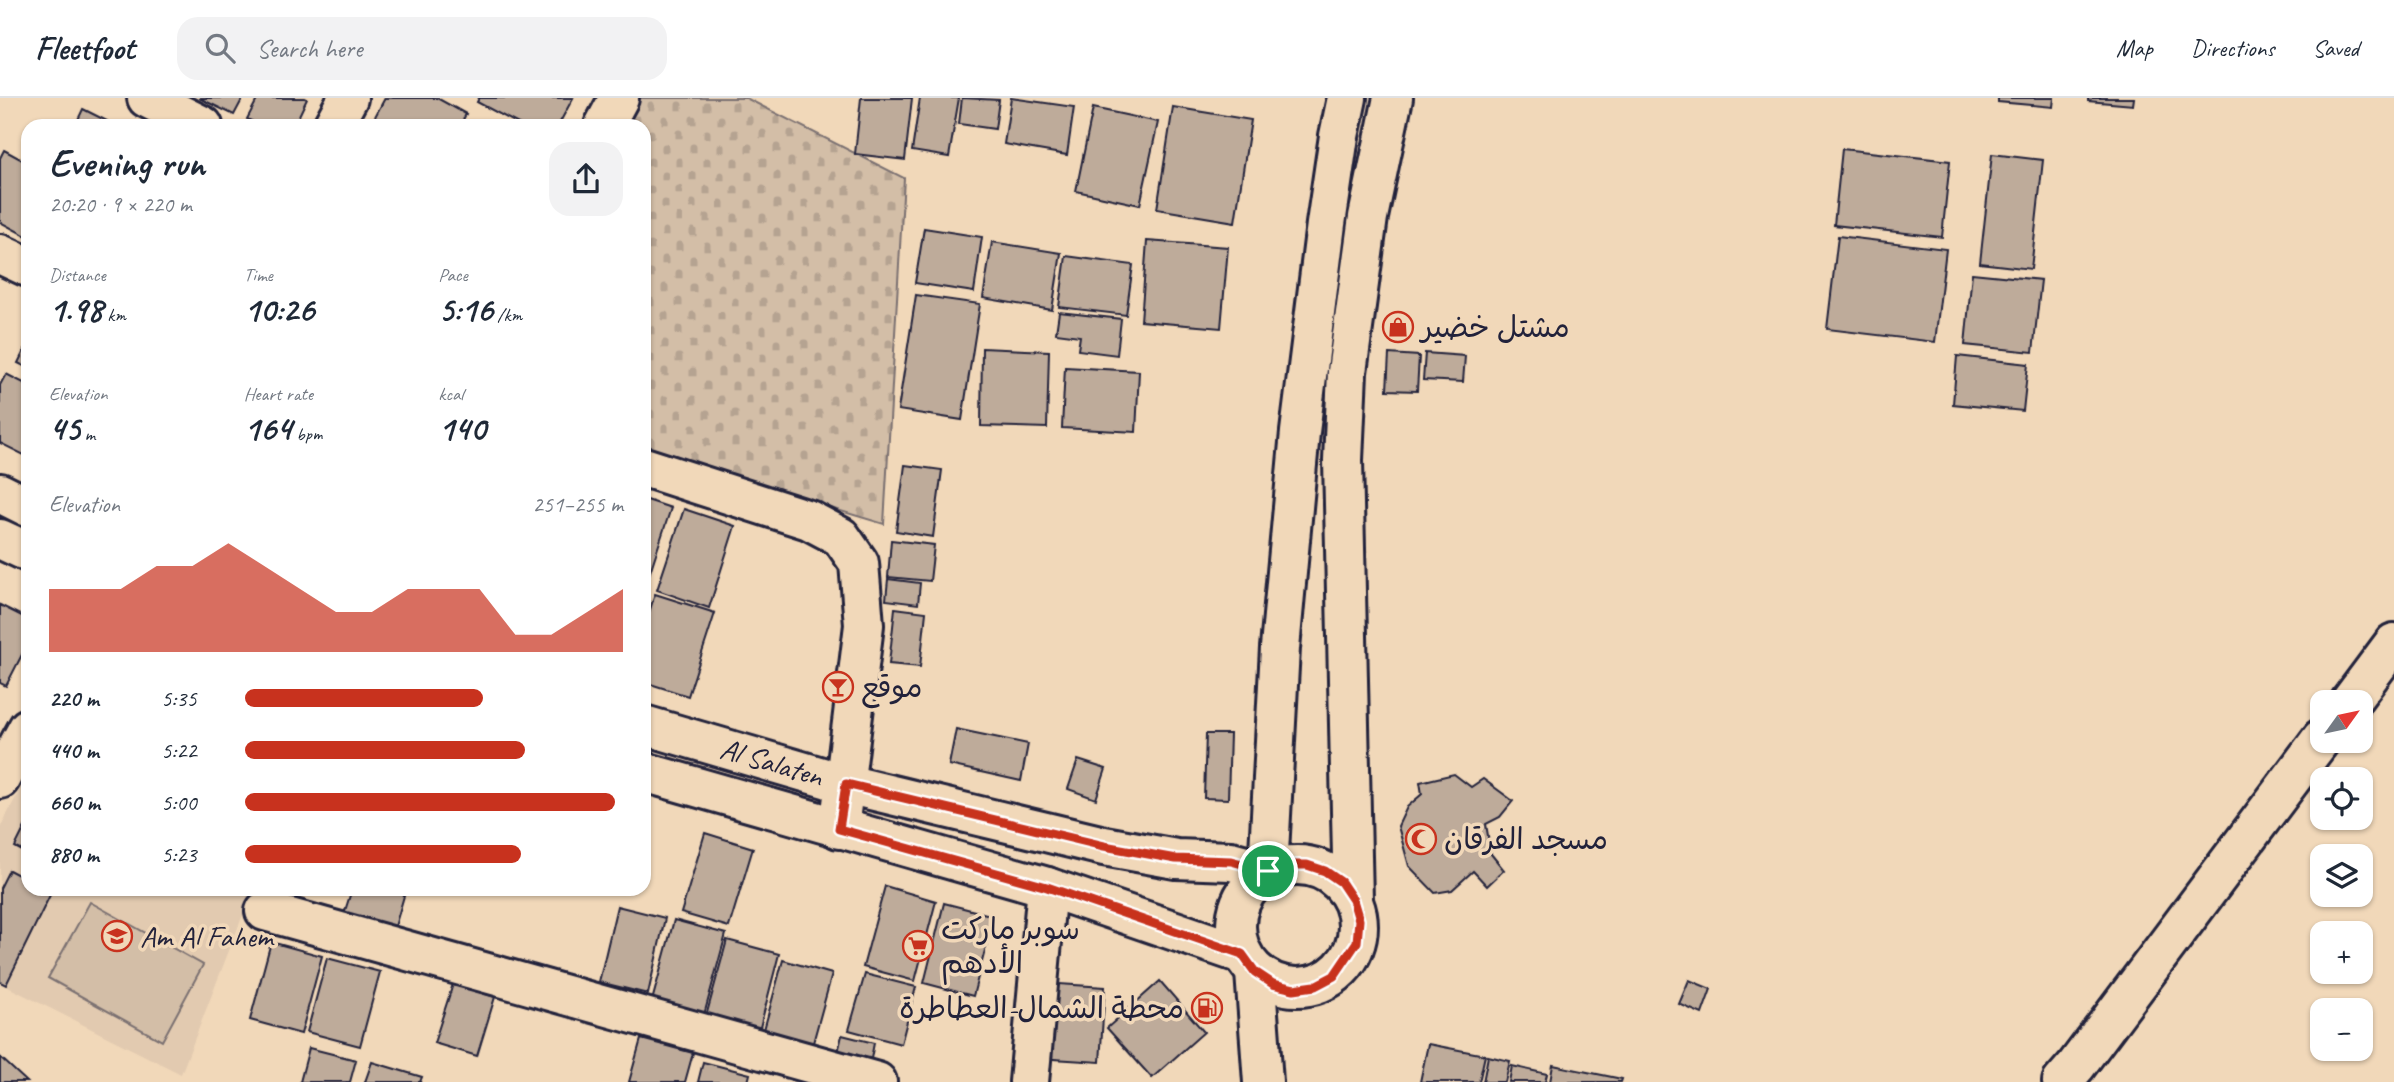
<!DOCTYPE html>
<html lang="en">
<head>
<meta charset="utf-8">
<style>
	body { margin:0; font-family:Caveat,"Playpen Sans Arabic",sans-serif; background:#f2f2f3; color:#1f2937; height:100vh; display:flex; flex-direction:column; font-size:26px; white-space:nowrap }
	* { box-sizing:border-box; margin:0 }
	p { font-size:23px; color:#747a83 }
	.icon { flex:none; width:38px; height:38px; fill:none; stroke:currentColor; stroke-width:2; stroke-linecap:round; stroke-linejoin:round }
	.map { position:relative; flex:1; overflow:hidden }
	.side { position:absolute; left:21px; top:21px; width:630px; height:777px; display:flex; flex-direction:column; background:#fff; border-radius:21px; box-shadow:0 2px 5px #0004 }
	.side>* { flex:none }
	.needle { width:46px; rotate:57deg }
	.buttons { position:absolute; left:2310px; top:592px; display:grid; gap:14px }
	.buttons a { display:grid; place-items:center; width:63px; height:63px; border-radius:14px; background:#fff; box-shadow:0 2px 5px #0004; font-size:35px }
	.pin { position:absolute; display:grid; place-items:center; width:60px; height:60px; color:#fff; margin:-30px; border:4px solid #fff; border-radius:50%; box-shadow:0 2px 7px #0007 }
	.round { display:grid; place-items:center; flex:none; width:74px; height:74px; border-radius:21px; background:#f2f2f3 }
	.summary { display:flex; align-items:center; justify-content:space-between; height:119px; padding:0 28px }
	h1 { font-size:38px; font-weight:800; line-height:52px }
	.stats { display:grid; grid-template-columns:repeat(3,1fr); gap:10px; height:119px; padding:7px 28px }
	.stats div { display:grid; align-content:center }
	.stats b { font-size:35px; font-weight:800 }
	.stats small { font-size:19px; font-weight:400 }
	.stats p { font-size:19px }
	.chart { height:196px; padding:14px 28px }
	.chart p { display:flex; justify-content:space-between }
	.chart svg { width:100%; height:126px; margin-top:7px; fill:#c8321e; opacity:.7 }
	ul { padding:0 28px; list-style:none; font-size:23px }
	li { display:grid; grid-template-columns:112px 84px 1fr; align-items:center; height:52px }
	li i { height:18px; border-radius:9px; background:#c8321e }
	header { display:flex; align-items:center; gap:42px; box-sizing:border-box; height:98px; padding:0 35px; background:#fff; border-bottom:2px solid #e0e1e3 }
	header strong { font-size:33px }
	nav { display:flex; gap:38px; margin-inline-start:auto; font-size:24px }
	.search { width:490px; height:63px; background:#f2f2f3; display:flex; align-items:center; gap:18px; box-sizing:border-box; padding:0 24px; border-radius:21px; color:#747a83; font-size:26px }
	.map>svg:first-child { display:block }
</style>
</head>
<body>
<header>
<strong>Fleetfoot</strong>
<div class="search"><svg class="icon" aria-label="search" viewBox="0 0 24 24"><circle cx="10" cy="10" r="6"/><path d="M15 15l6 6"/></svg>Search here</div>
<nav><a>Map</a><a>Directions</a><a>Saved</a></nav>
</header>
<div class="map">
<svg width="2394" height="984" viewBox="0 0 2394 984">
	<defs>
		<pattern id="cemetery-stones" width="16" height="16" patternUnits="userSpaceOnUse" patternTransform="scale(1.75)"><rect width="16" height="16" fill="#d3bea7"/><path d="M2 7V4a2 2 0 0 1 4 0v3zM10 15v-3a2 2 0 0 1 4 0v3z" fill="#b5a391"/></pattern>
	</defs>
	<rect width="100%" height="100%" fill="#f1d8b9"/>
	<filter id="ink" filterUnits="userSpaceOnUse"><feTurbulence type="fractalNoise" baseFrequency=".0143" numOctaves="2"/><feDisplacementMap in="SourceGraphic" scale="14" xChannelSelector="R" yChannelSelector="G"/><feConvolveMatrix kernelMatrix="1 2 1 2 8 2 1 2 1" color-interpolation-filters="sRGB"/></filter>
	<g filter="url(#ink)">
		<polygon fill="#e2cab0" points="28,676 28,791 253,791 181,976 0,885 0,730"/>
		<polygon fill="#d3bea7" stroke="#7a7071" stroke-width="2" points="90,804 203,867 162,943 48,880"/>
		<polygon fill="url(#cemetery-stones)" stroke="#7a7071" stroke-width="2" points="638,0 746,0 904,80 884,426 644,354 644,28 625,28"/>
		<g fill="#beab9a" stroke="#22223b" stroke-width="2">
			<polygon points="199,0 243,0 234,17"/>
			<polygon points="258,0 305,0 307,1 294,28 261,28 247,21"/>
			<polygon points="385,0 437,0 466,16 460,28 370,28"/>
			<polygon points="479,0 573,0 558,28 522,28 477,4"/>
			<polygon points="861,0 912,0 905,62 855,56"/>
			<polygon points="920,0 959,0 949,59 912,53"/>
			<polygon points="962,0 999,2 995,31 959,26"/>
			<polygon points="1011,0 1074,9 1067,57 1004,46"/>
			<polygon points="1998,0 2054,0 2053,9 1998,4"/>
			<polygon points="2088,0 2134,0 2133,7 2088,3"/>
			<polygon points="1173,9 1251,22 1235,124 1157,111"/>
			<polygon points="1093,10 1158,24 1140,107 1076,93"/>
			<polygon points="83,11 107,23 105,28 75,28"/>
			<polygon points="1842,51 1950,63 1942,139 1834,127"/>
			<polygon points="4,52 28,65 28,139 0,124 0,60"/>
			<polygon points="1992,56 2043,62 2031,171 1980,165"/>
			<polygon points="924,130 982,139 974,194 915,185"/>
			<polygon points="1838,138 1946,151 1935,244 1827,231"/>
			<polygon points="1147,143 1228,149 1221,230 1141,223"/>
			<polygon points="992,144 1061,155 1052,212 983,200"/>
			<polygon points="1066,158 1133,167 1126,217 1059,209"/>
			<polygon points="1972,175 2041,182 2033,254 1965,247"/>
			<polygon points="916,197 980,206 962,322 898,312"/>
			<polygon points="1059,214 1121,221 1117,257 1078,252 1080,238 1056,235"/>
			<polygon points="28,245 28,270 18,265"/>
			<polygon points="982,250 1049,253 1047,330 981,328"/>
			<polygon points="1425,255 1465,258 1463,284 1423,282"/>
			<polygon points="1389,256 1419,258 1417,293 1387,292"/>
			<polygon points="1957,258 2028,266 2023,313 1953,306"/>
			<polygon points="1065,269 1139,273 1136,334 1062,330"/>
			<polygon points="6,276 28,287 28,359 0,345 0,287"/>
			<polygon points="905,367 942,372 933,439 896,433"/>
			<polygon points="644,401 671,410 644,492"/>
			<polygon points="684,411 735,428 709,510 657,492"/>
			<polygon points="891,442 934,447 930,483 888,479"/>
			<polygon points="888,481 920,485 918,506 886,502"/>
			<polygon points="655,496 715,515 688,598 644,584 644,530"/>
			<polygon points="0,507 28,521 28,545 6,588 0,585"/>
			<polygon points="895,510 926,514 920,569 889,566"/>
			<polygon points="956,631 1028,646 1021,683 949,667"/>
			<polygon points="1206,636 1230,636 1228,701 1204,700"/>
			<polygon points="1078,662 1106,671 1096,701 1068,691"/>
			<polygon points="1454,676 1471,689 1483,681 1513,703 1500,719 1486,726 1491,756 1504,772 1487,788 1473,773 1452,792 1435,795 1409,768 1398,728 1407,709 1422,696 1420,684"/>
			<polygon points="28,723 28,756 15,749"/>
			<polygon points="705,735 753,750 729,829 681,815"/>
			<polygon points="9,772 28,782 28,791 47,791 52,793 6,887 0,884 0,790"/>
			<polygon points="885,788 936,803 915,883 863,869"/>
			<polygon points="352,791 406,791 394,832 344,816"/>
			<polygon points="944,805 994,818 973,898 924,885"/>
			<polygon points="617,808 665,820 648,896 599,884"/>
			<polygon points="674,822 726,836 704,917 652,903"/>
			<polygon points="727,842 779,856 758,937 705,922"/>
			<polygon points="271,844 322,858 301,936 250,922"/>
			<polygon points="327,860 380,874 360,948 307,934"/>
			<polygon points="783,862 832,876 811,952 762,939"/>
			<polygon points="865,876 916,889 901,946 849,932"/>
			<polygon points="1689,882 1711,891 1702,916 1679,906"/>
			<polygon points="1160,883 1204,934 1152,980 1107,930"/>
			<polygon points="1043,885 1105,889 1100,964 1038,960"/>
			<polygon points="453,886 495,899 477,958 434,945"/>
			<polygon points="842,937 874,945 870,966 837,959"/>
			<polygon points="641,941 693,955 685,984 629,984"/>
			<polygon points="1428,946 1485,957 1479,984 1420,984"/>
			<polygon points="309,950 356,962 350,984 300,984"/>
			<polygon points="1488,958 1510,963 1505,984 1483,984"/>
			<polygon points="0,959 27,984 0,984"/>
			<polygon points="372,964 422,979 420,984 365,984"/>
			<polygon points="703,964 750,976 748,984 698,984"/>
			<polygon points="1553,967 1622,981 1621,984 1550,984"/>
			<polygon points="1512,968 1547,976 1545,984 1509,984"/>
		</g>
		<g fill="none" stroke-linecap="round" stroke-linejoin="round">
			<g stroke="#22223b" stroke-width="44">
				<g id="minor">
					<polyline points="147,0 203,28"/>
					<polyline points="333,28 348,0"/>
					<polyline points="604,28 619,0"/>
					<polyline points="0,156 28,169"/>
					<polyline points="644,369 809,422 841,439 859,465 864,527 839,731"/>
					<polyline points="2350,604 2394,545"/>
					<polyline points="0,681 28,630"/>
					<polyline points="265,813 877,984"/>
					<polyline points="1029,984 1047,789"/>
					<polyline points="2062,984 2076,968 2322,640"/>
				</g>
			</g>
			<g stroke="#22223b" stroke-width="44">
				<g id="major">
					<polyline points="0,395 28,409"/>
					<polyline points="0,441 28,454"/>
					<path id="s1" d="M644 627 846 686 1104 748 1176 761 1231 763 1268 773 1280 550 1300 334 1326 126 1339 38 1347 0"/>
					<polyline points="644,674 1047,789 1242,856"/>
					<circle cx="1297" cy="828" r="61"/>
					<polyline points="1353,802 1343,362 1347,274 1368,119 1393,0"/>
					<polyline points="1255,874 1263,984"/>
				</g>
			</g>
			<use href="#minor" stroke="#f1d8b9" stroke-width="38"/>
			<use href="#major" stroke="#f1d8b9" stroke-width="38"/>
		</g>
	</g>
	<g fill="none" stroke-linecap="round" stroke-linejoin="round" filter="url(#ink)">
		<g stroke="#fff" stroke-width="14">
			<polygon id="route" points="846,686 1104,748 1176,761 1231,763 1268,773 1287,767 1307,767 1325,773 1341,784 1353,802 1359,822 1357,844 1334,878 1315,888 1294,891 1273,886 1255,874 1242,856 1047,789 839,731"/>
		</g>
		<use href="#route" stroke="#c8321e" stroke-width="9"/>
	</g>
	<defs>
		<g id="shop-ring" transform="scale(1.575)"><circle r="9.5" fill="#f1d8b9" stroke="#c8321e" stroke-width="1.5"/><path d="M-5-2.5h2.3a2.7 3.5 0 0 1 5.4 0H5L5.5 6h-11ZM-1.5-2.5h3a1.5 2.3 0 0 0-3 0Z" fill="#c8321e"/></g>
		<g id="bar-ring" transform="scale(1.575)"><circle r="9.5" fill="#f1d8b9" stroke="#c8321e" stroke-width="1.5"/><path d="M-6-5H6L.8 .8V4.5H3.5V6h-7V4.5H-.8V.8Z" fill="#c8321e"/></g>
		<g id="mosque-ring" transform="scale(1.575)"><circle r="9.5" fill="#f1d8b9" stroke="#c8321e" stroke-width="1.5"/><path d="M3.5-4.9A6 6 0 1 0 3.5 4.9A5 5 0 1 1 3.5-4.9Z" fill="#c8321e"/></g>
		<g id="school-ring" transform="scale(1.575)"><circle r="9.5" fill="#f1d8b9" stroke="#c8321e" stroke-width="1.5"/><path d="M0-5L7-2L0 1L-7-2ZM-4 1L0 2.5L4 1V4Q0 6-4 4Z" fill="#c8321e"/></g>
		<g id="supermarket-ring" transform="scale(1.575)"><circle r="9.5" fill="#f1d8b9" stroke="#c8321e" stroke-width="1.5"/><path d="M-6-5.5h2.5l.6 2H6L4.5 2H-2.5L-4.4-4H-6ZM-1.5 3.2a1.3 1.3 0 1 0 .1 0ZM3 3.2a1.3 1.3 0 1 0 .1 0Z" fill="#c8321e"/></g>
		<g id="fuel-ring" transform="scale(1.575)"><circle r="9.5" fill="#f1d8b9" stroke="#c8321e" stroke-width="1.5"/><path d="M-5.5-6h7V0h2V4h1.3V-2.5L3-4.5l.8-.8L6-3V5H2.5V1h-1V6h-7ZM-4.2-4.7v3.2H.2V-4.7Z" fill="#c8321e"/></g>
	</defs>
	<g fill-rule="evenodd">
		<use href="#shop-ring" x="1398" y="229"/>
		<use href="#bar-ring" x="838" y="589"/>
		<use href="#mosque-ring" x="1421" y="741"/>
		<use href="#school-ring" x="117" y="838"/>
		<use href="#supermarket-ring" x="918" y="848"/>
		<use href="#fuel-ring" x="1207" y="910"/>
	</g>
	<g text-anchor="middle" stroke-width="7" stroke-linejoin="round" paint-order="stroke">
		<g font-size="30" fill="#22223b" stroke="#f1d8b9" text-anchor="start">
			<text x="1421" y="239">مشتل خضير</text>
			<text x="861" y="599">موقع</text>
			<text x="1444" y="751">مسجد الفرقان</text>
			<text x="941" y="841">سوبر ماركت<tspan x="941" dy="34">الأدهم</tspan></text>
			<text x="140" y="848">Am Al Fahem</text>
			<text x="1184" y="920" text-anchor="end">محطة الشمال-العطاطرة</text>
		</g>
		<g font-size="30" fill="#22223b" stroke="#f1d8b9">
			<text dy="10" stroke="none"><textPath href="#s1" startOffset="133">Al Salaten</textPath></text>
		</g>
	</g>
</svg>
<div class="buttons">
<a><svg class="needle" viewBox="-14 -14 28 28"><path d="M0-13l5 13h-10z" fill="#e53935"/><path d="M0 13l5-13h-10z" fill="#747a83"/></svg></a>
<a><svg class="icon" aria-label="locate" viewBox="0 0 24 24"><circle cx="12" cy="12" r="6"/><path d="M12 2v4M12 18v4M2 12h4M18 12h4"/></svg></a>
<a><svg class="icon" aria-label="layers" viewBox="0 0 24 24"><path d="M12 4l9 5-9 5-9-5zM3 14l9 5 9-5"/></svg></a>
<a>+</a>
<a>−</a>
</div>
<div class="pin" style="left:1268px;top:773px;background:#1e9e55"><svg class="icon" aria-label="arrive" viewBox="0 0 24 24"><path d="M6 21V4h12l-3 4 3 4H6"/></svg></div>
<section class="side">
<div class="summary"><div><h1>Evening run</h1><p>20:20 · 9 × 220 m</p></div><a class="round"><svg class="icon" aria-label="share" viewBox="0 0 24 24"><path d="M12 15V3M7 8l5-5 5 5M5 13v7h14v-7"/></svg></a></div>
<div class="stats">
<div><p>Distance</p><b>1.98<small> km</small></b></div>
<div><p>Time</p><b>10:26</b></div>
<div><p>Pace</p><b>5:16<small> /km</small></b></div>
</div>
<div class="stats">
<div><p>Elevation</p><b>45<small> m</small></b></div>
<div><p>Heart rate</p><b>164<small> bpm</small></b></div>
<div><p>kcal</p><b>140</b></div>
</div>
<div class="chart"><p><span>Elevation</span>251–255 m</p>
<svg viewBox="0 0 160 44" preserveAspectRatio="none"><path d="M0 44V22L10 22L20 22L30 14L40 14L50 6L60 14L70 22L80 30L90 30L100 22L110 22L120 22L130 38L140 38L150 30L160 22V44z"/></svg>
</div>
<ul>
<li><b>220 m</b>5:35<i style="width:63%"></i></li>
<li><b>440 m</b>5:22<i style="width:74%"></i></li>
<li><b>660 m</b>5:00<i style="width:98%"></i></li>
<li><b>880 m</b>5:23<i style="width:73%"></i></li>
</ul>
</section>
</div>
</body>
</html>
